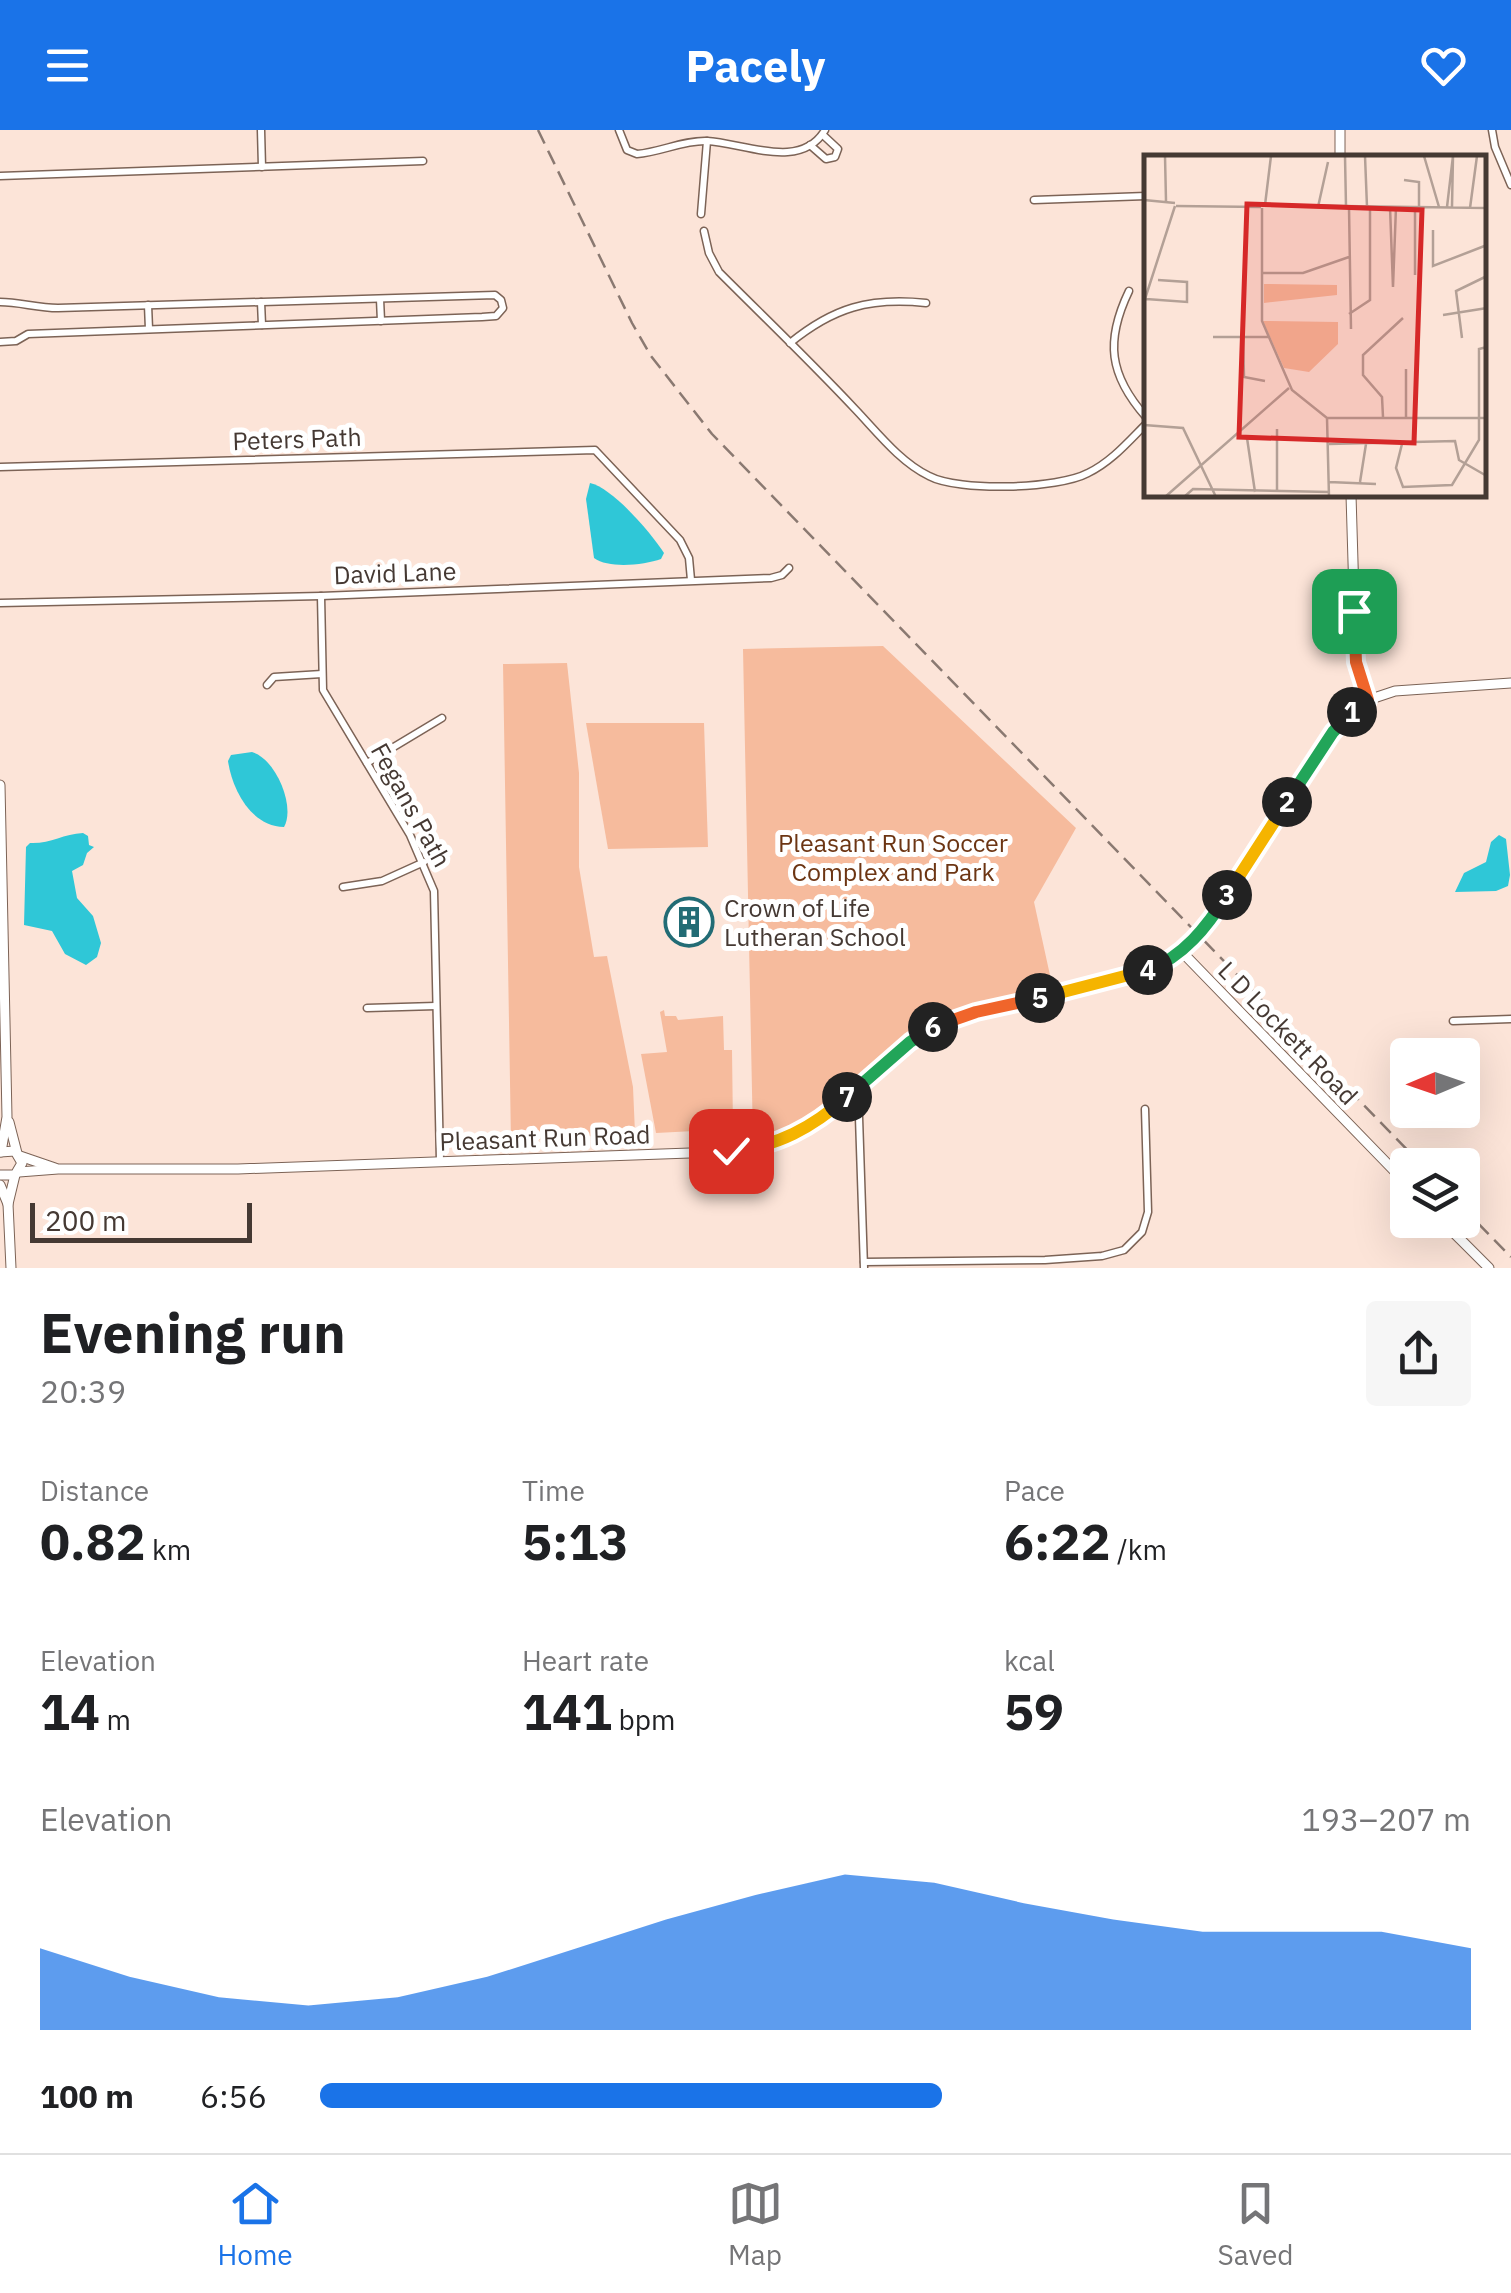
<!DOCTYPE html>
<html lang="en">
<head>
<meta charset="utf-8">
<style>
	body { margin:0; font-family:"IBM Plex Sans",sans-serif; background:#f6f6f6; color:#202124; height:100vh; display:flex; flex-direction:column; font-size:38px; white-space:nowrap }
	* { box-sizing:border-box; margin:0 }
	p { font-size:32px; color:#757577 }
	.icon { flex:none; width:55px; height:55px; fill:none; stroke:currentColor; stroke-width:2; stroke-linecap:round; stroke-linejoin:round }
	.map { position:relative; height:1138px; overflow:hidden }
	.side { display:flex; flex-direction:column; background:#fff; flex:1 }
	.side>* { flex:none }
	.needle { width:65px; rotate:268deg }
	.buttons { position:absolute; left:1390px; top:908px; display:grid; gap:20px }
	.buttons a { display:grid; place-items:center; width:90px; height:90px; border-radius:10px; background:#fff; box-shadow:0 10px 40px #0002; font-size:50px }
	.scale { position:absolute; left:30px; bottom:25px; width:222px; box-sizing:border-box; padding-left:10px; border:5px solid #453933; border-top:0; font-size:28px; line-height:35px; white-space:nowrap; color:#453933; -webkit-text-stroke:8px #fff; paint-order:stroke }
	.pin { position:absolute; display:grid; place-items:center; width:85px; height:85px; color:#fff; margin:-42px; border-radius:20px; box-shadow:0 5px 15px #0006 }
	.km { position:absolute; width:50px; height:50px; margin:-25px; border-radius:50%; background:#222; color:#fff; font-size:28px; line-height:50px; text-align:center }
	.round { display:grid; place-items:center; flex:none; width:105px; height:105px; border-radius:10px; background:#f6f6f6 }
	.head { display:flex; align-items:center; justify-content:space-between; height:170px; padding:0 40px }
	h1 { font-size:55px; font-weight:700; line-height:75px }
	.stats { display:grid; grid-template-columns:repeat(3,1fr); gap:15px; height:170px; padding:10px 40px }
	.stats div { display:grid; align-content:center }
	.stats b { font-size:50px; font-weight:700 }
	.stats small { font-size:28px; font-weight:400 }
	.stats p { font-size:28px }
	.chart { height:280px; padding:20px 40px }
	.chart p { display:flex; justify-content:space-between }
	.chart svg { width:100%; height:180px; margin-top:10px; fill:#1a73e8; opacity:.7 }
	ul { padding:0 40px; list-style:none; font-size:32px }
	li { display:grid; grid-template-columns:160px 120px 1fr; align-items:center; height:75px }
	li i { height:25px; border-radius:12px; background:#1a73e8 }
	header { display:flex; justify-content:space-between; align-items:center; height:130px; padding:0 40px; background:#1a73e8; color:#fff; font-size:45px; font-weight:700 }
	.dock { display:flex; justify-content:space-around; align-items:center; height:140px; border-top:2px solid #e0e0e0; background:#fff; font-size:28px; color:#757577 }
	.dock a { display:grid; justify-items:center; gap:5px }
	.dock .current { color:#1a73e8 }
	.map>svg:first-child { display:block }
</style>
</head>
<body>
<header><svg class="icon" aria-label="menu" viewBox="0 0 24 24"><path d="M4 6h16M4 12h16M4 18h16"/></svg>Pacely<svg class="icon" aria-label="heart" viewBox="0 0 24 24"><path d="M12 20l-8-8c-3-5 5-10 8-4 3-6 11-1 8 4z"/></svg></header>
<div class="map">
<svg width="1511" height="1138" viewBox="0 0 1511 1138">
	<rect width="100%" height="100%" fill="#fce4d8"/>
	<g fill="#f6bb9d">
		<polygon points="883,516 1076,698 1034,772 1053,859 954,881 913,900 868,944 799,998 753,1010 743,519"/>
		<polygon points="567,533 579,643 579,737 594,827 607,826 633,957 635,1003 511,1012 503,534"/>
		<polygon points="586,593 704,593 708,717 608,719"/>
		<polygon points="664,880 665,886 676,886 678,890 723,886 724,920 732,920 733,999 656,1003 641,924 667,922 660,882"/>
	</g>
	<g fill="#2fc7d7">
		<path d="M590 353C613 358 651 403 664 423L661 429C644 435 609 439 594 428L586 369Z"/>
		<path d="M252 622C275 628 296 676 284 697 251 697 232 659 228 631L231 625Z"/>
		<path d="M83 703 88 706 89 715 94 717 87 723 83 735 72 741 77 768 93 786 101 813 97 827 86 835 65 824 52 801 24 795 26 717 30 713C50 714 63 704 83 703Z"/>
		<polygon points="1499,705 1506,709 1510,745 1508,756 1496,761 1455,762 1464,743 1486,732 1491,712"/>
	</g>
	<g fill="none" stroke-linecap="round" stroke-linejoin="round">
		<g stroke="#7c6356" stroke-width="9">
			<g id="street">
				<polyline points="261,0 262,37"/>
				<path d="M619 0 627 20 637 24C661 22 684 10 707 11 744 13 801 41 825 0"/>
				<polyline points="1492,0 1495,17 1511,55"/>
				<polyline points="810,15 826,29 835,27 838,19 823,5"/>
				<polyline points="0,46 423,31"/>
				<polyline points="1034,70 1146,66"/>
				<polyline points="701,84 707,11"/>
				<path d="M704 101 709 123 719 142C765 188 811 232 855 279 877 302 900 332 929 346 959 362 1058 359 1088 343 1111 332 1128 312 1146 294"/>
				<path d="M1129 161C1105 211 1109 245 1146 287"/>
				<polyline points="380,169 381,191"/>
				<path d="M0 172C20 172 37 178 58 178L495 165 501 170 503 178 496 186 482 187 28 204 16 211 0 212"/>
				<polyline points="261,172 262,195"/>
				<polyline points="148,175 149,199"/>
				<path d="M790 213C833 178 869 167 926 173"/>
				<polyline points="0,337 595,320 680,410 689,428 691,450"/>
				<polyline points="321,466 323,560 410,705 434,761 440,1031"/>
				<polyline points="0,473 321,466 771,448 782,445 789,438"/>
				<polyline points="267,555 274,547 322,544"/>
				<polyline points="367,633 442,588"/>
				<polyline points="343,757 382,751 424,732"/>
				<polyline points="367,878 436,876"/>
				<polyline points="1453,891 1511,889"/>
				<polyline points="858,957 864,1138"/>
				<polyline points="864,1132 1045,1130 1102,1126 1124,1120 1142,1102 1148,1082 1145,979"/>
			</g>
		</g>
		<g stroke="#7c6356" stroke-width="11">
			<g id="secondary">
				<polyline points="1340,0 1340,28"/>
				<polyline points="1351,365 1356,532 1368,570"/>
				<polyline points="0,655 7,987 1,1022"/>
				<polyline points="1181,821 1408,1055"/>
				<polyline points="9,992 17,1023"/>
				<polyline points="0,1022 15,1021 22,1033 15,1045 0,1045"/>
				<polyline points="20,1026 55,1038"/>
				<polyline points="19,1042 58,1039 238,1039 718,1022 774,1013 802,1000 827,984 910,911 934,897 976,882 1137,844 1171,829 1215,785 1333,602 1355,579 1368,570 1395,561 1511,553"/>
				<polyline points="0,1055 8,1074"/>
				<polyline points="1441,1090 1489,1138"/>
				<polyline points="11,1138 8,1074 15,1045"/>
			</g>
		</g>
		<use href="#street" stroke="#fff" stroke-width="6"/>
		<use href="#secondary" stroke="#fff" stroke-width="9"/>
		<g stroke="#8a7971" stroke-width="2.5" stroke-dasharray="15 8" stroke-linecap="butt">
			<polyline points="538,0 632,193 651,226 712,304 1422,1035"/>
			<polyline points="1462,1077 1511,1127"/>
		</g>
	</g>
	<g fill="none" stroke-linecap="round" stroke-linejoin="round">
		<g stroke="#fff" stroke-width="20">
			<polyline id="split-1" points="1352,582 1368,570 1356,532 1354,481"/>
		</g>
		<g stroke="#fff" stroke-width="20">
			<polyline id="split-2" points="1287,672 1333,602 1352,582"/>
		</g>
		<g stroke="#fff" stroke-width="20">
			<polyline id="split-3" points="1227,765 1287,672"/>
		</g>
		<g stroke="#fff" stroke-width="20">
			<path id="split-4" d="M1148 840C1183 827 1207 797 1227 765"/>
		</g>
		<g stroke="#fff" stroke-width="20">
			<polyline id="split-5" points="1040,868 1148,840"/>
		</g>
		<g stroke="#fff" stroke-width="20">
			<polyline id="split-6" points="933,897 976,882 1040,868"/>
		</g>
		<g stroke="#fff" stroke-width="20">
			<polyline id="split-7" points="847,967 910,912 933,897"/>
		</g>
		<g stroke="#fff" stroke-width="20">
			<path id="split-8" d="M731 1021C777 1017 813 997 847 967"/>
		</g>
		<use href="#split-1" stroke="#f0652b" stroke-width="12"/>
		<use href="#split-2" stroke="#22a559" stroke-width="12"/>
		<use href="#split-3" stroke="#f5b400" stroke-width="12"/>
		<use href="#split-4" stroke="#22a559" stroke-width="12"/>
		<use href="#split-5" stroke="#f5b400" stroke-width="12"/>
		<use href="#split-6" stroke="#f0652b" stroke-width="12"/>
		<use href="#split-7" stroke="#22a559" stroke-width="12"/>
		<use href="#split-8" stroke="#f5b400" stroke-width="12"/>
	</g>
	<defs>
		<g id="building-ring" transform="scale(2.5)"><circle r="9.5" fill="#fff" stroke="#226c75" stroke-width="1.5"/><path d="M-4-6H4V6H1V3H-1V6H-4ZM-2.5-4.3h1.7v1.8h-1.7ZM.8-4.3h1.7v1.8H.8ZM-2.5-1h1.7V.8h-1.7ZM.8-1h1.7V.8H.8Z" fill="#226c75"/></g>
	</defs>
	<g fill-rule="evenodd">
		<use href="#building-ring" x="689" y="792"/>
	</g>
	<g text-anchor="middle" stroke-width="10" stroke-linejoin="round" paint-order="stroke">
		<g font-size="25" fill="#453933" stroke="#fff">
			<text transform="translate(297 309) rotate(-2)" y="9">Peters Path</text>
			<text transform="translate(395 443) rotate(-2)" y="9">David Lane</text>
			<text transform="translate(411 675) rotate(61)" y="9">Fegans Path</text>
			<text transform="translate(1288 903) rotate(46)" y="9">L D Lockett Road</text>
			<text transform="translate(545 1008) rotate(-2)" y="9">Pleasant Run Road</text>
		</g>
		<g font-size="25" fill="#6c3513" stroke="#fff">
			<text x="893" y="722">Pleasant Run Soccer<tspan x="893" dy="29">Complex and Park</tspan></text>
		</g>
		<g font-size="25" fill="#453933" stroke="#fff" text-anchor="start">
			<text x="724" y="787">Crown of Life<tspan x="724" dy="29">Lutheran School</tspan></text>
		</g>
	</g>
	<g transform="translate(1144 25)">
		<rect width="342" height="342" fill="#fce4d8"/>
		<path d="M120 129 193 130V140L120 148ZM119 166 194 167V189L165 217 140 213Z" fill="#f6bb9d"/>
		<path fill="none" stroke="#b3a096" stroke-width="2.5" d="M21 1 22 46M201 1 202 52M221 1 223 52M280 1 295 52M260 25 275 27V52M0 45 31 48M121 50 343 53M121 50 127 1M32 51 117 52M174 52 184 7M205 52 207 174M246 52 249 132 252 52M271 52V120M303 52 309 1M308 52 309 1M118 53V166L148 235 183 263H343M326 53 333 1M289 75V111L343 90M117 118H159L205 102M2 144 43 147V127L14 125M0 147 31 51M205 159 226 145V52M299 160 343 153M69 182H126M99 182 100 222 121 226M318 183 312 136 343 121M262 214V262M239 262 238 242 219 220V200L259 163M183 263 185 342M0 270 39 273 72 342M103 283 111 337M185 289 311 286 315 305 341 320M258 289 252 313 259 332 308 330 335 285V194L343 192M185 327 232 329M216 327 222 289M133 336V274M21 342 145 233M40 342 49 334 185 337"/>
		<path fill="#d62828" fill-opacity="0.15" stroke="#d62828" stroke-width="5" d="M103 49 278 55 270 288 95 282Z"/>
		<rect width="342" height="342" fill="none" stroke="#453933" stroke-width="5"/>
	</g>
</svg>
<div class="buttons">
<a><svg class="needle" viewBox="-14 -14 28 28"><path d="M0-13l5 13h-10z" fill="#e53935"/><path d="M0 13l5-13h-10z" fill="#757577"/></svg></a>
<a><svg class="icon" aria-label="layers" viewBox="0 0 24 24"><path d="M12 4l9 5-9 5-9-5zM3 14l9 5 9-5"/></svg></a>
</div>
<div class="scale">200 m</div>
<div class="pin" style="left:1354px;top:481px;background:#1e9e55"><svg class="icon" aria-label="arrive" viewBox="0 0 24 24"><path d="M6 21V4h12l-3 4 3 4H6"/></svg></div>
<div class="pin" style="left:731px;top:1021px;background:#d93025"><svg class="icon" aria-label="check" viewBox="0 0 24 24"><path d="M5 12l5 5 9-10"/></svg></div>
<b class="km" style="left:1352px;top:582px">1</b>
<b class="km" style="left:1287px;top:672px">2</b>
<b class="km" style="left:1227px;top:765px">3</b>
<b class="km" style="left:1148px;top:840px">4</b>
<b class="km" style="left:1040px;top:868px">5</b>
<b class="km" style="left:933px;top:897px">6</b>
<b class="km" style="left:847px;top:967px">7</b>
</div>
<section class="side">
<div class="head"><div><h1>Evening run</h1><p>20:39</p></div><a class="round"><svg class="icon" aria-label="share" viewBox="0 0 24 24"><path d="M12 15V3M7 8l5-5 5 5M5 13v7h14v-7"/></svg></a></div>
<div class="stats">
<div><p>Distance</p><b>0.82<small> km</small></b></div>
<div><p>Time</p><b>5:13</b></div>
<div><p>Pace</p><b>6:22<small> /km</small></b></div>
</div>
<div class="stats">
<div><p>Elevation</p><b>14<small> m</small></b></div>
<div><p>Heart rate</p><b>141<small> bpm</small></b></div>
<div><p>kcal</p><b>59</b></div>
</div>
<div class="chart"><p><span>Elevation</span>193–207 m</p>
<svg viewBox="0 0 160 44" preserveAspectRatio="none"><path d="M0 44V24L10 31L20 36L30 38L40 36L50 31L60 24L70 17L80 11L90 6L100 8L110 13L120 17L130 20L140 20L150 20L160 24V44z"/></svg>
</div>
<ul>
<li><b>100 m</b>6:56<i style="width:54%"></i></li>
</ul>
</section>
<nav class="dock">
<a class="current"><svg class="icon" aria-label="home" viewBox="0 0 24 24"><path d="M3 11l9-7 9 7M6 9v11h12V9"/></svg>Home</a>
<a><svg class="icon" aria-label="map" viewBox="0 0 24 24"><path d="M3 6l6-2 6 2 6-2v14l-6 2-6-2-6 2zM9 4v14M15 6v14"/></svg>Map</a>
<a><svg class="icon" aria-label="saved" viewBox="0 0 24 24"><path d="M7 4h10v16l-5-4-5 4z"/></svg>Saved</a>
</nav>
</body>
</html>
